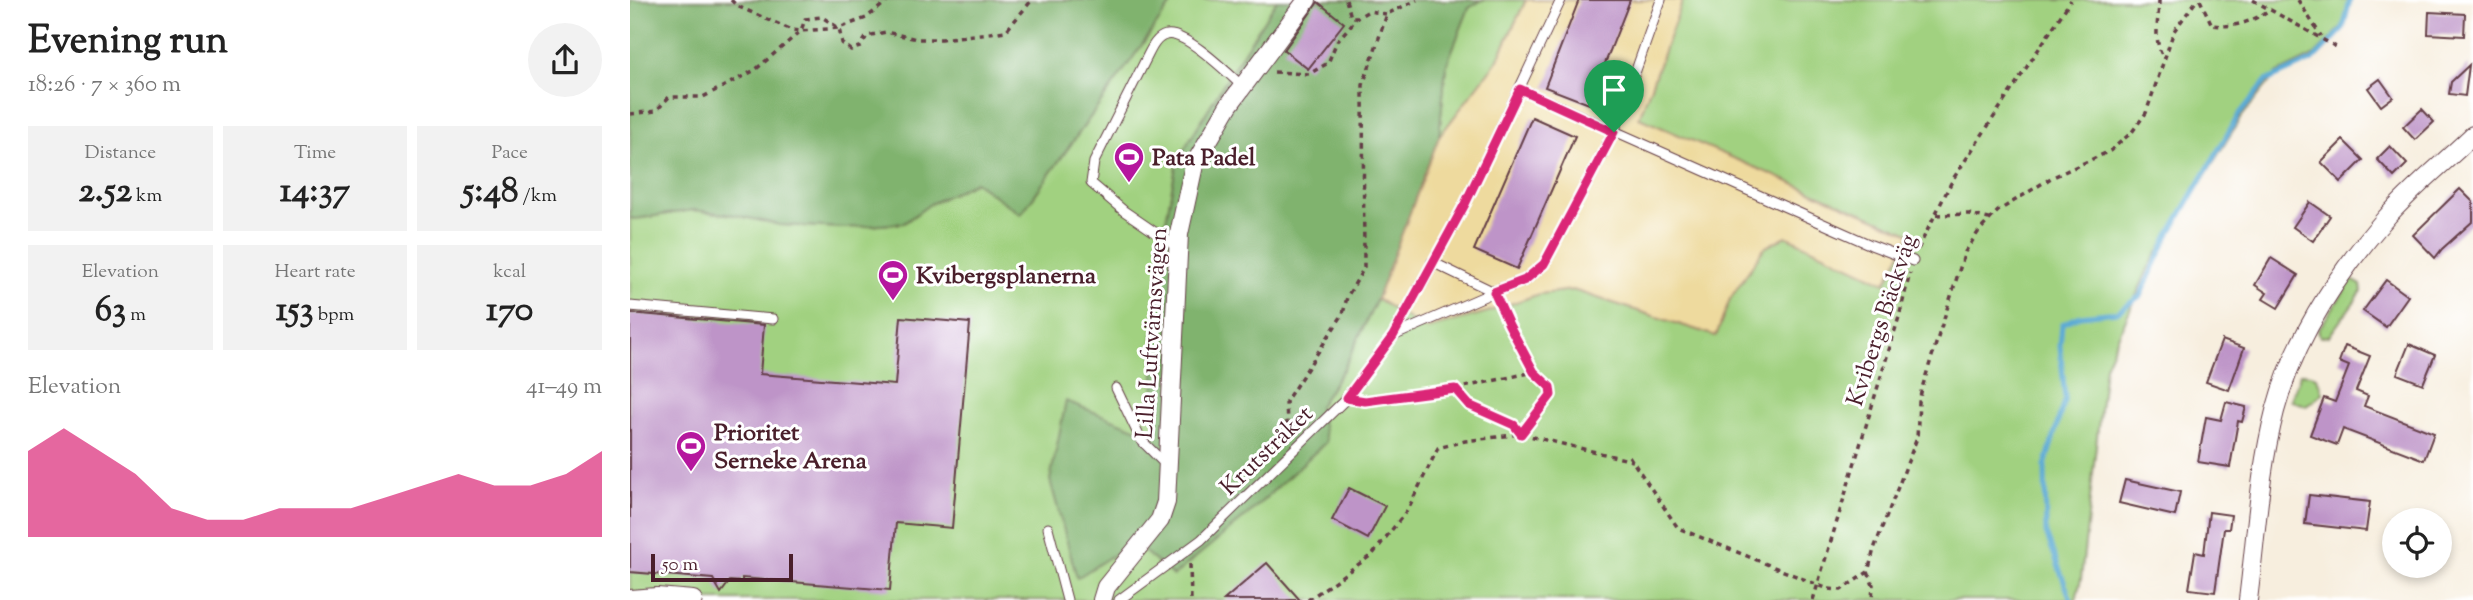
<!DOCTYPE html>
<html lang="en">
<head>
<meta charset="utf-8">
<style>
	body { margin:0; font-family:"Sorts Mill Goudy",serif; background:#f2f2f2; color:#222; height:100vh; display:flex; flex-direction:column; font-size:26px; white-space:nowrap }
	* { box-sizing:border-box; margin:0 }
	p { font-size:23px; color:#767676 }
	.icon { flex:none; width:38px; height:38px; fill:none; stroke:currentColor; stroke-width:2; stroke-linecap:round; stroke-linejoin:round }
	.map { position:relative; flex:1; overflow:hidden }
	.details { display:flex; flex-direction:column; background:#fff; width:630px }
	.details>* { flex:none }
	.fabs { position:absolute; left:1752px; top:508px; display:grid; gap:14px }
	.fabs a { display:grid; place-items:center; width:70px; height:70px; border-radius:50%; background:#fff; box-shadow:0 4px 10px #0003; font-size:35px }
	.scale { position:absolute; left:21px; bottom:18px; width:142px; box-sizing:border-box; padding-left:7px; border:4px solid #4a1f2b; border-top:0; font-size:19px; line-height:24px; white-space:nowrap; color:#4a1f2b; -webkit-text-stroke:5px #fff; paint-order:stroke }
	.pin { position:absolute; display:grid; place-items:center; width:60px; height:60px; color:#fff; margin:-72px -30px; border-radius:50% 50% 50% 0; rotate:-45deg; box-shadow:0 0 7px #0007 }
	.pin .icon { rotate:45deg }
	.round { display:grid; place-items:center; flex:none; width:74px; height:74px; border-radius:37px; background:#f2f2f2 }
	.summary { display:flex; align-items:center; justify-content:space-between; height:119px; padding:0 28px }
	h1 { font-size:38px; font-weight:800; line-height:52px }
	.stats { display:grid; grid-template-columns:repeat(3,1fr); gap:10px; height:119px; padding:7px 28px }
	.stats div { display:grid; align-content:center; border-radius:0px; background:#f2f2f2; text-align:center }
	.stats b { font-size:35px; font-weight:800 }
	.stats small { font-size:19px; font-weight:400 }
	.stats p { font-size:19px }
	.chart { height:196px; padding:14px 28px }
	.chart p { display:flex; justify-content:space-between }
	.chart svg { width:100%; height:126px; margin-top:7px; fill:#db2777; opacity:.7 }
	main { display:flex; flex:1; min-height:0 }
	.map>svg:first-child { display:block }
</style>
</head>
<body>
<main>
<section class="details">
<div class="summary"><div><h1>Evening run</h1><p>18:26 · 7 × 360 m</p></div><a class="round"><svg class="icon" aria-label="share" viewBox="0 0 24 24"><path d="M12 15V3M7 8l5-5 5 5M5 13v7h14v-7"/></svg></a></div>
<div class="stats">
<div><p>Distance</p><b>2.52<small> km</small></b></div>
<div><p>Time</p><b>14:37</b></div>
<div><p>Pace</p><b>5:48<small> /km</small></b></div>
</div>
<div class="stats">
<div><p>Elevation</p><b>63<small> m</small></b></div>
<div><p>Heart rate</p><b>153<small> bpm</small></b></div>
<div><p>kcal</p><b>170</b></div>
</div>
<div class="chart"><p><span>Elevation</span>41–49 m</p>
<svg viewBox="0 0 160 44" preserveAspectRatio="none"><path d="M0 44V14L10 6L20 14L30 22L40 34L50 38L60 38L70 34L80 34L90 34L100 30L110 26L120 22L130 26L140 26L150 22L160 14V44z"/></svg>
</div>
</section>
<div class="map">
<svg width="1843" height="600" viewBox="0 0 1843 600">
	<rect width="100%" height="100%" fill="#fff"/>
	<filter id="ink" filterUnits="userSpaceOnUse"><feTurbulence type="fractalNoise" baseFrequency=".0143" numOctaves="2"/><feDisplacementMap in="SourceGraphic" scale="14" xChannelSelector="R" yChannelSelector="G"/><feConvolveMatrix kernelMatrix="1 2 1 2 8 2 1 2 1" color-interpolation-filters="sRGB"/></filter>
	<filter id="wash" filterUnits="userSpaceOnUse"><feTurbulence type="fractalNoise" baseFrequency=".00686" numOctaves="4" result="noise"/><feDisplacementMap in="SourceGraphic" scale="28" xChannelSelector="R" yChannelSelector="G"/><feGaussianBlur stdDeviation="1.57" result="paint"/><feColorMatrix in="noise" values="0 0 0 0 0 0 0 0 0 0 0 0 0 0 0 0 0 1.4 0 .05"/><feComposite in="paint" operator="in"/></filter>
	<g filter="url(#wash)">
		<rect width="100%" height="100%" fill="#f7eede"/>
		<g fill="#a1d180" stroke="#767856" stroke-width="2">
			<polygon points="544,0 647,0 594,83 547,161 535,226 531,265 590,535 615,517 696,442 689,406 714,368 747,299 796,329 857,312 909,294 943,290 1086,336 1100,299 1134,248 1156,236 1256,282 1281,234 1009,118 1053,0 1719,0 1712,27 1685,55 1646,74 1610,119 1519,267 1475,366 1451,579 1446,600 0,600 0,218 6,219 63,210 105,215 150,225 215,228 274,223 300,204 346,182 391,214"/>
			<polygon points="852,0 896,0 867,61 809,137 816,66 839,8"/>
			<polygon points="1722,280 1731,285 1732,291 1699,336 1690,337 1688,330"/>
			<path d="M1671 373C1687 373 1689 379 1693 393L1676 406 1661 400Z"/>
		</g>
		<g fill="#80b36e" stroke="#65694c" stroke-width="2">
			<polygon points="0,0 544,0 391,214 345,182 300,204 274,223 215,228 150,225 105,215 63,210 6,219 0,218"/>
			<polygon points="647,0 852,0 839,8 816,66 809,137 747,299 714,368 689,406 696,442 615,517 543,576 503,542 447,578 420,480 436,401 526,436 523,340 535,226 547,161 594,83"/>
		</g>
		<polygon fill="#eeda9e" stroke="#9c7c64" stroke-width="2" points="896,0 1053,0 1009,118 1281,234 1255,283 1156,236 1134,248 1100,299 1086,336 943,290 909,294 857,312 796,329 747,299 809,137 867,61"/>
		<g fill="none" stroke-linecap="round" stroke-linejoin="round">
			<polyline stroke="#5baad5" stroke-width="5" points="1441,600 1416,533 1415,466 1435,398 1430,346 1432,324 1450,316 1487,312 1510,296 1539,235 1608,116 1636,81 1683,60 1713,29 1720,0"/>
		</g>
		<g id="blocks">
			<g fill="#be94c8">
				<polygon points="949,0 1000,0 959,104 915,87"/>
				<polygon points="688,2 714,23 678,69 654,50"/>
				<polygon points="1799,12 1835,14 1834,36 1798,34"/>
				<polygon points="1839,65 1835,96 1819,94 1821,82"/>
				<polygon points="1750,79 1763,97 1751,106 1738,88"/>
				<polygon points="1792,109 1804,122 1785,140 1773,127"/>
				<polygon points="902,117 945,136 887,269 844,250"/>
				<polygon points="1713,140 1733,160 1711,182 1691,162"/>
				<polygon points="1760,146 1777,164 1764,177 1747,159"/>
				<polygon points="1830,189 1843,202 1843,221 1812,249 1805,258 1783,235"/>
				<polygon points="1680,202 1700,216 1683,241 1663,227"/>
				<polygon points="1641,258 1668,275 1648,308 1633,299 1637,293 1625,285"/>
				<polygon points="1756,280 1778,296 1756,327 1733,311"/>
				<polygon points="0,313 134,325 130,374 265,385 271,317 340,323 322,528 266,523 260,590 112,578 112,582 100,581 91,593 83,579 0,572"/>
				<polygon points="1592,340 1614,348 1599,390 1576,382"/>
				<polygon points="1779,344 1805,355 1793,384 1767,374"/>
				<polygon points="1715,346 1740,356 1726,391 1738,396 1734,406 1804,433 1794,460 1713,429 1707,445 1680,435 1694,398 1705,402 1719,366 1709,362"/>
				<polygon points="1596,402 1616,407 1612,422 1608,421 1600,467 1568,462 1576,417 1591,420"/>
				<polygon points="1495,480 1550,492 1545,516 1489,503"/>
				<polygon points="719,488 755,506 738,539 702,520"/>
				<polygon points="1679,495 1740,502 1736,531 1675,524"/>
				<polygon points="1579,512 1601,515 1599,529 1594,529 1585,592 1559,589 1565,552 1574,554"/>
				<polygon points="637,563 670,600 594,600"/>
			</g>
		</g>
	</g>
	<g filter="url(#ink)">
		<use href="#blocks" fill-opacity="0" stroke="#643e46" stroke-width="2"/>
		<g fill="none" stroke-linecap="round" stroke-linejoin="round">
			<g stroke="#643e46" stroke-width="11">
				<g id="lane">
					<polyline points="890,89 1241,245 1283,261"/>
					<path d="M548 248 494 211 461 183 464 162 518 55C522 47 527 37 536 35 554 30 598 73 612 86"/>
					<polyline points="802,262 864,292 895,280 914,264 984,132 1031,0"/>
					<polyline points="0,306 143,319"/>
					<polyline points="763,336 864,292"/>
					<polyline points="486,388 511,440 536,465"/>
					<polyline points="418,528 437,600"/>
					<polyline points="489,600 571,540 717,398 763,336 835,204 931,0"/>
				</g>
			</g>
			<g stroke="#643e46" stroke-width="20">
				<g id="street">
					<polyline points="0,599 27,597 63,600"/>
					<polyline points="472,600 476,587 530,520 536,502 549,234 564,165 599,105 677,0"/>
					<path d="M1618 600C1626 538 1629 472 1645 411 1664 340 1707 274 1755 219 1781 189 1814 163 1843 135"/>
				</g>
			</g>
			<g stroke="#643e46" stroke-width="3.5" stroke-dasharray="5 5" stroke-linecap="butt">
				<polyline points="101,0 107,6 162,30 171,31 175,19 192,17 209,28 212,43 221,50 230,47 237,36 256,32 287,39 311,39 376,31 402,0"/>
				<polyline points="716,0 721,17 728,17 739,11 756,14"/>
				<path d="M1529 0C1529 20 1522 40 1534 58"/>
				<path d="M1570 0 1582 25C1605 28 1622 22 1641 9"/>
				<polyline points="1623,0 1706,47"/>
				<polyline points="1668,0 1691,36"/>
				<polyline points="644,72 679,74 698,63 707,41 728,17"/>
				<polyline points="0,114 26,111 39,97 73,97 125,70 171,31 209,28 236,18 259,0"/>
				<polyline points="1306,215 1339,214 1359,219"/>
				<polyline points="1288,249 1323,179 1441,0"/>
				<polyline points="825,389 904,372"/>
				<polyline points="733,401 825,389 839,405 883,425 891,434 921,395 920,387 904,372 869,302"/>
				<polyline points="663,434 657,424 656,401 713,314 717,297 734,268 733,85 757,14 787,0"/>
				<polyline points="999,456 1048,528 1198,589 1211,590 1238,572 1244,549 1287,438 1289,402 1292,388 1335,252 1349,231 1368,211 1421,178 1480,151 1502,132 1516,113 1544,31 1567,0"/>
				<polyline points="560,564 561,600"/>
				<polyline points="1238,572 1243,585 1242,600"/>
				<polyline points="678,600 743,554 778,509 808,448 835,441 891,434 1003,461"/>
				<polyline points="1183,600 1269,317 1280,273"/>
			</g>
			<use href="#lane" stroke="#fff" stroke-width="9"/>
			<use href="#street" stroke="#fff" stroke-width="18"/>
		</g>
	</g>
	<g fill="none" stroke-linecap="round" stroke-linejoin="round" filter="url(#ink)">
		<g stroke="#fff" stroke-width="14">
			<polygon id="route" points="890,89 984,132 914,264 895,280 864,292 879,325 904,372 920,387 921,395 891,434 884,425 839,405 825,389 735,401 717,398 763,336 835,204"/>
		</g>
		<use href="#route" stroke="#db2777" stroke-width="9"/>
	</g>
	<defs>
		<g id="stadium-pin" transform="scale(1.575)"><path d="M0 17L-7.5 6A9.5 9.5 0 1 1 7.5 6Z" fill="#b5179e" stroke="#fff"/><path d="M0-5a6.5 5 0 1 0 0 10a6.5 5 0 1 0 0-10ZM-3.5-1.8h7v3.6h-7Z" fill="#fff"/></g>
	</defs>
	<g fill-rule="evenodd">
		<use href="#stadium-pin" x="499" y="157"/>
		<use href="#stadium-pin" x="263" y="275"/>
		<use href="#stadium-pin" x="61" y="446"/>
	</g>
	<g text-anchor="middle" stroke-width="6" stroke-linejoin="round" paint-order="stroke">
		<g font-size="24" font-weight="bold" fill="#4a1f2b" stroke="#fff" text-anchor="start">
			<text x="522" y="165">Pata Padel</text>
			<text x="286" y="283">Kvibergsplanerna</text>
			<text x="84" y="440">Prioritet<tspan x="84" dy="28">Serneke Arena</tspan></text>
		</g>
		<g font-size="24" fill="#4a1f2b" stroke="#fff">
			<text transform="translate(1251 320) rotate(-72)" y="8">Kvibergs Bäckväg</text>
			<text transform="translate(521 333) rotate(-86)" y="8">Lilla Luftvärnsvägen</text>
			<text transform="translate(636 450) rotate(-44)" y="8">Krutstråket</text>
		</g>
	</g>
</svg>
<div class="fabs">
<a><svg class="icon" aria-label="locate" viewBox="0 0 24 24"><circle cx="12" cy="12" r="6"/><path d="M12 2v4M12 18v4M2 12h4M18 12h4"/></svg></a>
</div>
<div class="scale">50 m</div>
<div class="pin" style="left:984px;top:132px;background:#1e9e55"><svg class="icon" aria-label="arrive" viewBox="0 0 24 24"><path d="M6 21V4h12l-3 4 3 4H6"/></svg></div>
</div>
</main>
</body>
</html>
